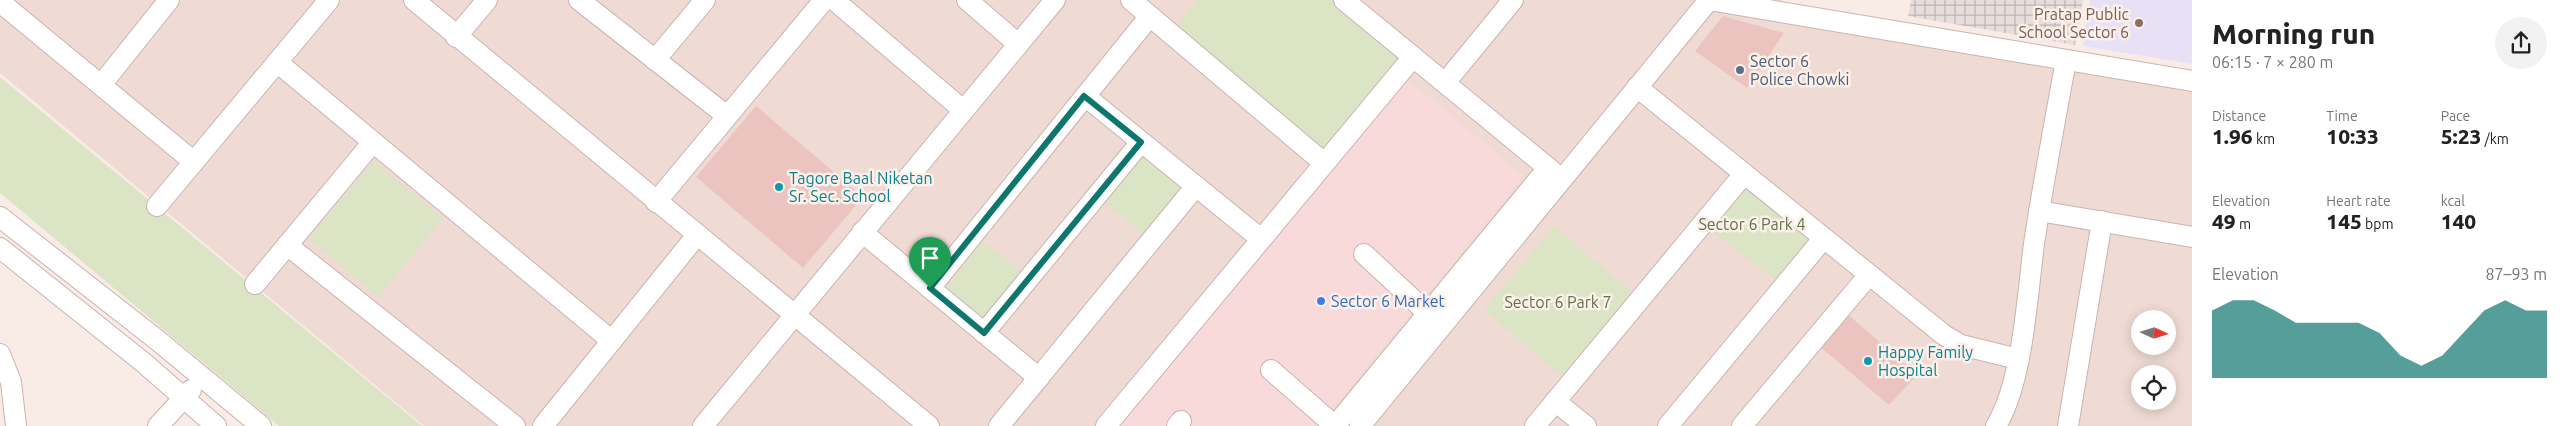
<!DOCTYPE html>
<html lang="en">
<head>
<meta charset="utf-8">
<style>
	body { margin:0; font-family:Ubuntu,sans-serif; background:#f2f2f2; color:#222; height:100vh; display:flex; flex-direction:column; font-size:19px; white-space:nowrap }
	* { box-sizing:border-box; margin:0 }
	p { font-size:16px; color:#767676 }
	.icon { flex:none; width:28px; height:28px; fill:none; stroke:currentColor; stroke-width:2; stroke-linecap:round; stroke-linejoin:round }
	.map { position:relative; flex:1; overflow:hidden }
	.sheet { display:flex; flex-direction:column; background:#fff; width:375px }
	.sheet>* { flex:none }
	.needle { width:32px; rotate:94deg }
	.controls { position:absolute; left:2131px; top:310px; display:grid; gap:10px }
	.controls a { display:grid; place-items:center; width:45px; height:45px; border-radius:50%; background:#fff; box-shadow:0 2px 12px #0003; font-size:25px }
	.pin { position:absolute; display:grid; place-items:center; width:42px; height:42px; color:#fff; margin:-51px -21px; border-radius:50% 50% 50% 0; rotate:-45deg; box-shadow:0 0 5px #0007 }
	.pin .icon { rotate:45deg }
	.round { display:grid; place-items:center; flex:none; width:52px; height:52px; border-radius:26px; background:#f2f2f2 }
	.headline { display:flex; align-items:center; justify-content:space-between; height:85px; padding:0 20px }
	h1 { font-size:28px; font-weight:800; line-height:38px }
	.figures { display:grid; grid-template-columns:repeat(3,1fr); gap:8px; height:85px; padding:5px 20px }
	.figures div { display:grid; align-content:center }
	.figures b { font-size:21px; font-weight:800 }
	.figures small { font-size:14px; font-weight:400 }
	.figures p { font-size:14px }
	.chart { height:140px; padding:10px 20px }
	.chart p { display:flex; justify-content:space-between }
	.chart svg { width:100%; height:90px; margin-top:5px; fill:#0f766e; opacity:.7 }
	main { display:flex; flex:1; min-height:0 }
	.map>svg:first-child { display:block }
</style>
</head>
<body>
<main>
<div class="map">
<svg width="2192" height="426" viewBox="0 0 2192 426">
	<defs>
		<pattern id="industrial-grid" width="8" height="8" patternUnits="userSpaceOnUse" patternTransform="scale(1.25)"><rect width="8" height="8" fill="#e7dddb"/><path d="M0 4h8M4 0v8" fill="none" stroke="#bfb6b4"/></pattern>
	</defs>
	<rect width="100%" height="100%" fill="#f9ebe5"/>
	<path fill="#efdbd4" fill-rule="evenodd" d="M0 0H1782L1778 20 2192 89V426H424L0 73ZM2140 319H2168V346H2140ZM2140 374H2168V401H2140Z"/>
	<polygon fill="#f8dada" points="1405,77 1524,176 1318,426 1118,426"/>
	<polygon fill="url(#industrial-grid)" points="1911,0 2083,0 2075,45 1908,16"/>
	<polygon fill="#e8e1f5" points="2090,0 2192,0 2192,64 2083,46"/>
	<g fill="#dbe4c5">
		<polygon points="1197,0 1331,0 1401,58 1326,150 1176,26"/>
		<polygon points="0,77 422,426 279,426 0,193"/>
		<polygon points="1143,157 1181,189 1143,234 1105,202"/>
		<polygon points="373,161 443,218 378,297 309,239"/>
		<polygon points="1746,182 1817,240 1782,284 1710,230"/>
		<polygon points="1554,226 1633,293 1563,377 1484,310"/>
		<polygon points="982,241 1023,273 986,320 946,288"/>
	</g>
	<g fill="#ebc4c0">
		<polygon points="1723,16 1784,33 1747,88 1695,51"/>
		<polygon points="756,106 863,197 803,268 696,177"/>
		<polygon points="1844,311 1917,375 1889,405 1819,346"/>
	</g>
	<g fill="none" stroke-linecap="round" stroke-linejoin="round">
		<g stroke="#cbb3af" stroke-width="22">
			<g id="minor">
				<polyline points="414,0 929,426"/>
				<polyline points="579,0 727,116"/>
				<polyline points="834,0 963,110"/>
				<polyline points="967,0 1018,44"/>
				<polyline points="1131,0 1324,163"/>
				<polyline points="1344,0 1558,176"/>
				<polyline points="1709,0 2192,81"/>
				<polyline points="0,2 194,162"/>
				<polyline points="456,37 487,0"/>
				<polyline points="655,60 705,0"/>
				<polyline points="277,62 612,341"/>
				<polyline points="1445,83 1513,0"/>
				<polyline points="101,85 169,0"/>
				<polyline points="1637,87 1944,335 1961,345 2018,359"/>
				<polyline points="1085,96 1261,239"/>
				<polyline points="656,202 824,0"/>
				<polyline points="157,206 329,0"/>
				<polyline points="2039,211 2192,237"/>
				<polyline points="0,217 156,339 261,426"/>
				<polyline points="862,232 1039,378"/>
				<polyline points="287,245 515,426"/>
				<polyline points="0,248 144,363 216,426"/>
				<polyline points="1364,254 1436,321"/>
				<polyline points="255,284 373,142"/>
				<polyline points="930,288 1150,16"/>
				<polyline points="984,333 1141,142"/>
				<polyline points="0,354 11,382 16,426"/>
				<polyline points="1271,370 1335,426"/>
				<polyline points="1555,401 1586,426"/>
				<polyline points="158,426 191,390"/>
				<polyline points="543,426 697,235"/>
				<polyline points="703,426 1055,0"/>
				<polyline points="999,426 1196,186"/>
				<polyline points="1106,426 1413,57"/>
				<polyline points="1177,426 1181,421"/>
				<polyline points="1335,426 1548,168"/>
				<polyline points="1360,426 1709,0"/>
				<polyline points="1535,426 1744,174"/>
				<polyline points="1668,426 1823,239"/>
				<polyline points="1742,426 1868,276"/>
				<path d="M1996 426C2023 381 2027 298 2034 244 2043 183 2055 121 2066 60"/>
				<polyline points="2068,426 2102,221"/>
			</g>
		</g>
		<use href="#minor" stroke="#fff" stroke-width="20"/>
	</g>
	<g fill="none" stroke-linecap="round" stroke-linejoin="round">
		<g stroke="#fff" stroke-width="10">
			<polygon id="route" points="1084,96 1141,142 984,333 930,288"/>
		</g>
		<use href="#route" stroke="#0f766e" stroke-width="6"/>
	</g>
	<circle fill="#8d6e63" stroke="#fcf0ea" stroke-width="2" cx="2139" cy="23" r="5"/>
	<circle fill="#5c6f8a" stroke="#fcf0ea" stroke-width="2" cx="1740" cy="70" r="5"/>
	<g fill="#0f9aa8" stroke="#fcf0ea" stroke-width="2">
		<circle cx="779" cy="187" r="5"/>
		<circle cx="1868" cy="361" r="5"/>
	</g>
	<circle fill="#3f7fe0" stroke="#fcf0ea" stroke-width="2" cx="1321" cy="301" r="5"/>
	<g text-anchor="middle" stroke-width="5" stroke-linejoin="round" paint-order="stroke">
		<g font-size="16" fill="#785e54" stroke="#fcf0ea" text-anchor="end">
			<text x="2129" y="20">Pratap Public<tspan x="2129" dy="18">School Sector 6</tspan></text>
		</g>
		<g font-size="16" fill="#4e5e75" stroke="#fcf0ea" text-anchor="start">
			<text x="1750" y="67">Sector 6<tspan x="1750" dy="18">Police Chowki</tspan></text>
		</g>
		<g font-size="16" fill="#0d838f" stroke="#fcf0ea" text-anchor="start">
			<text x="789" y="184">Tagore Baal Niketan<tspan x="789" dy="18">Sr. Sec. School</tspan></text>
			<text x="1878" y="358">Happy Family<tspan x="1878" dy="18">Hospital</tspan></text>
		</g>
		<g font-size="16" fill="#617247" stroke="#fcf0ea">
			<text x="1752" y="230">Sector 6 Park 4</text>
			<text x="1558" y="308">Sector 6 Park 7</text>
		</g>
		<g font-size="16" fill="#366cbe" stroke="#fcf0ea" text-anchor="start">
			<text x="1331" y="307">Sector 6 Market</text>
		</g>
	</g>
</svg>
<div class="controls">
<a><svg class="needle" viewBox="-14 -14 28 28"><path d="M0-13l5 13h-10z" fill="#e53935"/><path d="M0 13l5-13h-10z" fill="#767676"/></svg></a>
<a><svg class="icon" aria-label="locate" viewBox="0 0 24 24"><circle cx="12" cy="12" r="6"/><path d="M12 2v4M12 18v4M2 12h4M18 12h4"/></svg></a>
</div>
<div class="pin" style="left:930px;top:288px;background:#1e9e55"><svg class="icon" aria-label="arrive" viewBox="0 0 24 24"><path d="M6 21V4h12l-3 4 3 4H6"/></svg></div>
</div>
<section class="sheet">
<div class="headline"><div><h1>Morning run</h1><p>06:15 · 7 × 280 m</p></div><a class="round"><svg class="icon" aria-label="share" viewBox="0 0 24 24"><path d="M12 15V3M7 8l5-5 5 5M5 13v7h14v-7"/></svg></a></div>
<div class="figures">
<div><p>Distance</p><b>1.96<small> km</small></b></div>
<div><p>Time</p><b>10:33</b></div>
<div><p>Pace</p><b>5:23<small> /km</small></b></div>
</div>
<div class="figures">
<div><p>Elevation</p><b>49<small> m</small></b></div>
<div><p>Heart rate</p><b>145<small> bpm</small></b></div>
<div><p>kcal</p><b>140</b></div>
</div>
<div class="chart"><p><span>Elevation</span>87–93 m</p>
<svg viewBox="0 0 160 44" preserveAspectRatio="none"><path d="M0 44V11L10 6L20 6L30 11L40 17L50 17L60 17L70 17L80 22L90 33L100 38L110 33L120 22L130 11L140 6L150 11L160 11V44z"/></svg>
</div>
</section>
</main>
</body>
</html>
